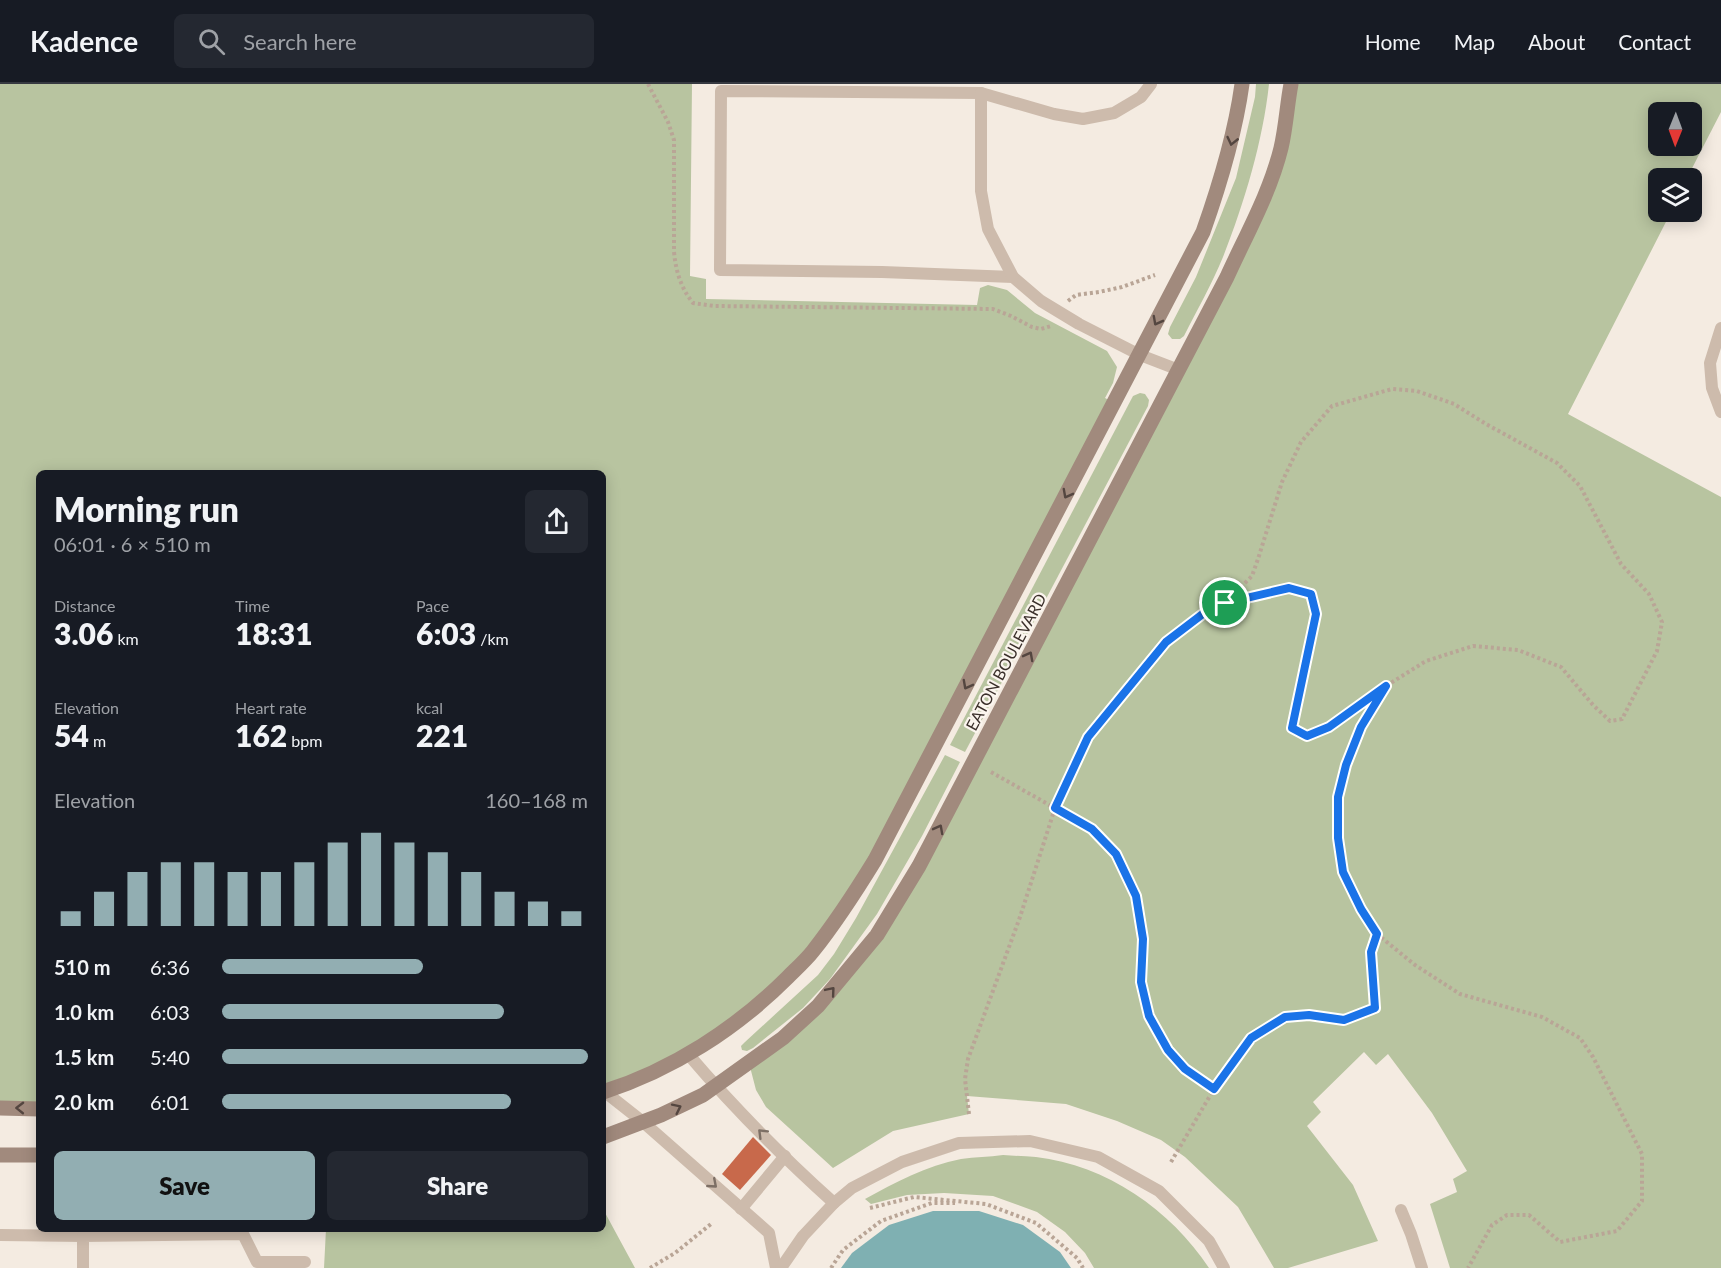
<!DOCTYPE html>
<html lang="en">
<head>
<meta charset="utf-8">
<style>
	body { margin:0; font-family:Lato,sans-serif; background:#242831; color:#f1f3f6; height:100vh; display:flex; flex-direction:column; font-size:22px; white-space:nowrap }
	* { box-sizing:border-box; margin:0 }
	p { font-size:20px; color:#9ea1a6 }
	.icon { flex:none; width:33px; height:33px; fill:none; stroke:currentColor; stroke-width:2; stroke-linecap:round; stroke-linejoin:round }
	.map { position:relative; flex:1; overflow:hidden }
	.details { position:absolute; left:36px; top:386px; width:570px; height:762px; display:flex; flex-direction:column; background:#171b24; border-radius:9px; box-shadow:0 3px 15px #0003 }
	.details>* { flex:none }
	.needle { width:39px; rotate:181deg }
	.buttons { position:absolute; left:1648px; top:18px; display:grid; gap:12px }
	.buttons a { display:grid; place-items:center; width:54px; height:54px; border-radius:9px; background:#171b24; box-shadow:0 3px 15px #0003; font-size:30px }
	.pin { position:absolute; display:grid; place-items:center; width:51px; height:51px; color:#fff; margin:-26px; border:3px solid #fff; border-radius:50%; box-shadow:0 2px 6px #0007 }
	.round { display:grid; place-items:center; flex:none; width:63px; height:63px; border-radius:9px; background:#242831 }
	.head { display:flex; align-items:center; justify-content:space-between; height:102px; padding:0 18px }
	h1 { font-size:33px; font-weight:800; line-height:45px }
	.stats { display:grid; grid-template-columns:repeat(3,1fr); gap:9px; height:102px; padding:6px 18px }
	.stats div { display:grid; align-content:center }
	.stats b { font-size:30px; font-weight:800 }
	.stats small { font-size:16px; font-weight:400 }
	.stats p { font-size:16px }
	.chart { height:168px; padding:12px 18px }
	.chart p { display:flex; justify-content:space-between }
	.chart svg { width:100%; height:108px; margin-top:6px; stroke:#92aeb2; stroke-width:6 }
	.cta { display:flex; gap:12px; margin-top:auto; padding:12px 18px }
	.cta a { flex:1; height:69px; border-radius:9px; background:#92aeb2; color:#111; font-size:24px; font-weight:800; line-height:69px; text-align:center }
	.cta a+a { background:#242831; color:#f1f3f6 }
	ul { padding:0 18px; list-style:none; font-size:20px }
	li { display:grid; grid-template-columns:96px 72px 1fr; align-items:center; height:45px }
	li i { height:15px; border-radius:8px; background:#92aeb2 }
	header { display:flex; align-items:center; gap:36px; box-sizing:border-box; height:84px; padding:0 30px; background:#171b24; border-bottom:2px solid #363941 }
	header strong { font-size:28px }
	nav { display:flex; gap:33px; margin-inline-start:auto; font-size:21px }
	.search { width:420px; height:54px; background:#242831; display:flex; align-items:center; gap:15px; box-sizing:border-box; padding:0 21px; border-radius:9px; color:#9ea1a6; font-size:22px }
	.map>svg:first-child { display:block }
</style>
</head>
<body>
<header>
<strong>Kadence</strong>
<div class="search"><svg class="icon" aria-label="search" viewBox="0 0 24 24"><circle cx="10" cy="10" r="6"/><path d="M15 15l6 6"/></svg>Search here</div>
<nav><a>Home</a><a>Map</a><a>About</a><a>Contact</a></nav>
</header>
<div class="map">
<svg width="1721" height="1184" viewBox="0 0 1721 1184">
	<rect width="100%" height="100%" fill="#f4ebe1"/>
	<g fill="#b8c4a0" fill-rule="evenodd">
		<polygon points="0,0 692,0 690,192 706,195 706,215 977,221 980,204 988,201 1007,206 1035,229 1107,267 1117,283 1113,299 1105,314 1115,319 936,660 812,869 731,942 603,1008 603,388 39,388 39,1025 0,1024"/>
		<path d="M1256 0H1269C1263 57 1244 120 1223 173 1212 200 1197 226 1184 252L1180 255H1172L1168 250 1170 243 1196 193 1236 94 1255 13Z"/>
		<path d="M1291 0H1721V28L1687 94H1659V128H1671L1568 330 1721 413V1184H1450L1430 1120 1457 1108 1453 1095 1467 1087 1432 1029 1388 970 1376 981 1364 968 1313 1018 1321 1028 1307 1042 1353 1101 1378 1157 1288 1184H1274L1238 1123 1185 1073 1161 1056 1117 1037 1066 1020 967 1012 969 1030 893 1047 833 1084 766 1023 756 1006 749 979 783 954 877 851 1263 116ZM1659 28H1692V62H1659Z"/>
		<polygon points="1140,309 1145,310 1149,316 1148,322 965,668 950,661 1133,312"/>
		<polygon points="945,671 960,678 922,752 877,830 830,895 803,924 753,964 747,967 742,966 741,962 745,958 818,891 834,870 856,834"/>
		<path d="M1003 1071C1014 1072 1025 1072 1036 1073 1106 1081 1171 1126 1209 1184H1094L1085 1169 1065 1148 1037 1128 993 1112 944 1109 907 1111 871 1120 865 1115C896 1098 926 1082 961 1075 975 1073 989 1073 1003 1071Z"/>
		<polygon points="603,1125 635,1184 324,1184 326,1145 603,1144"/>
	</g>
	<polygon fill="#7fb0b2" points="933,1127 979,1127 1023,1141 1060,1168 1071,1184 841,1184 852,1169 889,1141"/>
	<polygon fill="#c8694b" points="753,1053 771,1071 740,1106 722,1090"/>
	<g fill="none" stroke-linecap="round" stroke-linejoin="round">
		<g stroke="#b9a596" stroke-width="4" stroke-dasharray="3 3" stroke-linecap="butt">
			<path d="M648 0 668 38 674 56V168C676 188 681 204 693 219L714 222 993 225 1011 232 1032 243 1041 245 1051 242"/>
			<polyline points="1068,217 1076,211 1099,208 1122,203 1155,191"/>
			<polyline points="1384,605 1361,643 1346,681 1338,713 1338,754 1343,788 1361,825 1377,850 1415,881 1460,910 1542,933 1580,954 1593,973 1642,1070 1642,1117 1617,1147 1560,1158 1529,1131 1507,1131 1492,1141 1468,1184"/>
			<polyline points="991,688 1092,745 1116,770 1136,812 1143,855 1141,898 1149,932 1168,966 1185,985 1214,1005"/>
			<polyline points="969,1030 965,995 968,975 1020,833 1055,724 1088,653 1166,558 1204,529 1225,519 1289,504 1311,510 1316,530 1292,643 1307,652 1329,643 1386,602 1426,577 1473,562 1518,566 1561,583 1593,621 1610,637 1622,635 1657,567 1662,538 1649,510 1621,480 1580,402 1557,379 1486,340 1454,320 1417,307 1392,305 1332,322 1301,358 1282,398 1258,475 1252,492 1225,519"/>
			<polyline points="1171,1078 1214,1005 1251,954 1285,933 1309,931 1344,936 1375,924 1371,868 1377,850"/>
			<polyline points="870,1124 914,1113 986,1120 1036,1139 1077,1174 1083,1184"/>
			<polyline points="650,1184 675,1169 711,1140"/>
			<polyline points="831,1184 843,1166 881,1137 932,1119 955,1119"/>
		</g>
		<g stroke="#cdbbac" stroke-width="12">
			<polyline points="1151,0 1141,13 1114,29 1083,35 1054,30 981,9 721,7 720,186 882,188 1013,193 1041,217 1079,240 1140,271 1179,286"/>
			<polyline points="981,9 981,107 988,145 1013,193"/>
			<polyline points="1721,244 1710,279 1712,304 1721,328"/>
			<path d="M688 970C733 1023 783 1073 834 1119"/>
			<polyline points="605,1008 643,1038 769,1149 776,1184"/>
			<polyline points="741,1125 785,1072"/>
			<polyline points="1401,1126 1411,1150 1422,1184"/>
			<polyline points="0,1151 83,1152 82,1146"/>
			<polyline points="83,1184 83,1152 243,1150 257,1178 305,1178"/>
			<polyline points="781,1184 803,1152 834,1119 852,1104 902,1078 959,1059 1030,1057 1098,1073 1159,1107 1209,1157 1224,1184"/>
		</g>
		<g stroke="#a18a7d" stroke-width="15">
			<path d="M603 1008C672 986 736 945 788 893 796 885 806 876 813 867 836 838 856 807 875 776L1203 148C1220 100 1235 51 1242 0"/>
			<polyline points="0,1024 39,1025"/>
			<path d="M603 1053 661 1031 703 1011 783 954 818 922 877 851 919 782 1227 193C1246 151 1270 109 1281 64 1286 43 1287 21 1291 0"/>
			<polyline points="0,1071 39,1071"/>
		</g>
	</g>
	<defs><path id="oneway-chevron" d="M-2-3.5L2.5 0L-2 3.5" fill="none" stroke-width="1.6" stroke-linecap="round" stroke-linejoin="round" transform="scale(1.5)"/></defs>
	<g stroke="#544640">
		<use href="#oneway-chevron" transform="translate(1232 57) rotate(103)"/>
		<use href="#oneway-chevron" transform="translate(1157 237) rotate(118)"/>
		<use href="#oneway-chevron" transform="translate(1067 410) rotate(118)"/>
		<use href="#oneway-chevron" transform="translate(1029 572) rotate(-62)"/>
		<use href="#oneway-chevron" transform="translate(967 601) rotate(118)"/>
		<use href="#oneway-chevron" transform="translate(939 745) rotate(-62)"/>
		<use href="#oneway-chevron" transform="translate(831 907) rotate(-50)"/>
		<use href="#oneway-chevron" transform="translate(20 1024) rotate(-179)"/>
		<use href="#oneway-chevron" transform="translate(677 1024) rotate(-26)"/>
	</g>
	<g stroke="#7d6f65">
		<use href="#oneway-chevron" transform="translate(762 1049) rotate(-135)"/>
		<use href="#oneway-chevron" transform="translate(713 1100) rotate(41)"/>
	</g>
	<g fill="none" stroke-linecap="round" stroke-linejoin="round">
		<g stroke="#fff" stroke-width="12">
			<polygon id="route" points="1289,504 1311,510 1316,530 1292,644 1307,652 1329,643 1386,602 1361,643 1346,681 1338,713 1338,754 1343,788 1361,825 1377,850 1371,868 1375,924 1344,936 1309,931 1285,933 1251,954 1214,1005 1185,985 1168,966 1149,932 1141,898 1143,855 1136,812 1116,770 1092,745 1055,724 1088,653 1166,558 1204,529 1225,519"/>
		</g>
		<use href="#route" stroke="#1a73e8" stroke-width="8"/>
	</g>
	<g text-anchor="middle" stroke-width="4.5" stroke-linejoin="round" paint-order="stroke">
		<g font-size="16" fill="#3b302b" stroke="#fbf5ee">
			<text transform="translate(1006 578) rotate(-62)" y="6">EATON BOULEVARD</text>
		</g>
	</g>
</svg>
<div class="buttons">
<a><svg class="needle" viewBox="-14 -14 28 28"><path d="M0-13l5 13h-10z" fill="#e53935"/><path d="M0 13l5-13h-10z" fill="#9ea1a6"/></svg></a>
<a><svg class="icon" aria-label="layers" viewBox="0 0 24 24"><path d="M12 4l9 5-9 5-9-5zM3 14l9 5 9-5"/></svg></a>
</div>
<div class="pin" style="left:1225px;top:519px;background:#1e9e55"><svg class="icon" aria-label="arrive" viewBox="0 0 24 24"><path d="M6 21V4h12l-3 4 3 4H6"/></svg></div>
<section class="details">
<div class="head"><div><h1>Morning run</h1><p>06:01 · 6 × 510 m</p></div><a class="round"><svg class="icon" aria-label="share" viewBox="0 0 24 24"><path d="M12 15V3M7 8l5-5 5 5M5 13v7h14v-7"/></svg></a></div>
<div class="stats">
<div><p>Distance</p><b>3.06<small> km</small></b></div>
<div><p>Time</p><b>18:31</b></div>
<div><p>Pace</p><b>6:03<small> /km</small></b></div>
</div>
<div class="stats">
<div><p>Elevation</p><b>54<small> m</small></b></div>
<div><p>Heart rate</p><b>162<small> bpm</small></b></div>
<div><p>kcal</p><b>221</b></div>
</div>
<div class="chart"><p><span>Elevation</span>160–168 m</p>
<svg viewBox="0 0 160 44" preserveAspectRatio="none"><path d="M5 44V38M15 44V30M25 44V22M35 44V18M45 44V18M55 44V22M65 44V22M75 44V18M85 44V10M95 44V6M105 44V10M115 44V14M125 44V22M135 44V30M145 44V34M155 44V38"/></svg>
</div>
<ul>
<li><b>510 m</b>6:36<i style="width:55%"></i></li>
<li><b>1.0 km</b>6:03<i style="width:77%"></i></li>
<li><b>1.5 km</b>5:40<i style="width:100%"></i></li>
<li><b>2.0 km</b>6:01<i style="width:79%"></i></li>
</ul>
<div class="cta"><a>Save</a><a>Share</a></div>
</section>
</div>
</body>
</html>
